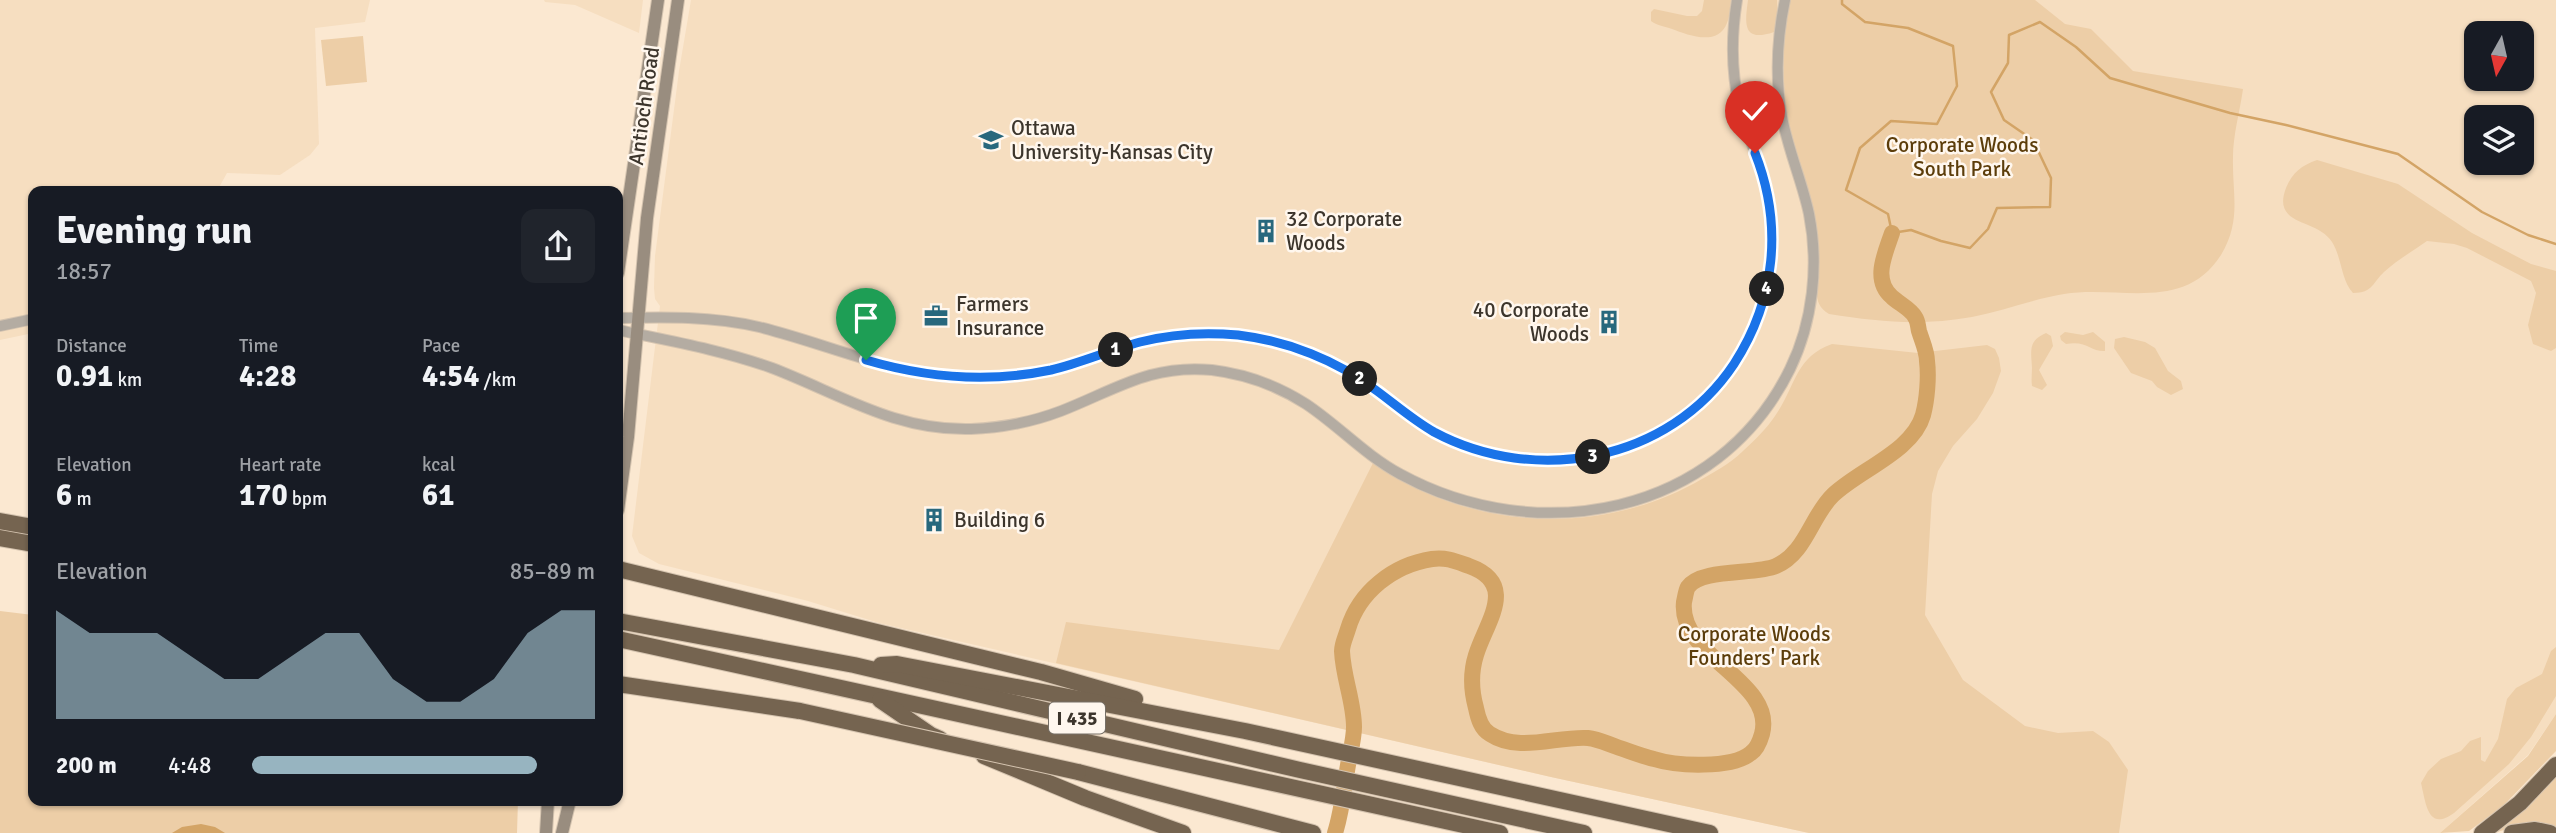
<!DOCTYPE html>
<html lang="en">
<head>
<meta charset="utf-8">
<style>
	body { margin:0; font-family:Signika,sans-serif; background:#20242c; color:#f1f3f6; height:100vh; display:flex; flex-direction:column; font-size:26px; white-space:nowrap }
	* { box-sizing:border-box; margin:0 }
	p { font-size:23px; color:#9ea1a6 }
	.icon { flex:none; width:38px; height:38px; fill:none; stroke:currentColor; stroke-width:2; stroke-linecap:round; stroke-linejoin:round }
	.map { position:relative; flex:1; overflow:hidden }
	.panel { position:absolute; left:28px; top:186px; width:595px; height:620px; display:flex; flex-direction:column; background:#171b24; border-radius:14px; box-shadow:0 2px 5px #0004 }
	.panel>* { flex:none }
	.needle { width:46px; rotate:188deg }
	.fabs { position:absolute; left:2464px; top:21px; display:grid; gap:14px }
	.fabs a { display:grid; place-items:center; width:70px; height:70px; border-radius:14px; background:#171b24; box-shadow:0 2px 5px #0004; font-size:35px }
	.pin { position:absolute; display:grid; place-items:center; width:60px; height:60px; color:#fff; margin:-72px -30px; border-radius:50% 50% 50% 0; rotate:-45deg; box-shadow:0 0 7px #0007 }
	.pin .icon { rotate:45deg }
	.km { position:absolute; width:35px; height:35px; margin:-18px; border-radius:50%; background:#222; color:#fff; font-size:19px; line-height:35px; text-align:center }
	.round { display:grid; place-items:center; flex:none; width:74px; height:74px; border-radius:14px; background:#20242c }
	.overview { display:flex; align-items:center; justify-content:space-between; height:119px; padding:0 28px }
	h1 { font-size:38px; font-weight:700; line-height:52px }
	.stats { display:grid; grid-template-columns:repeat(3,1fr); gap:10px; height:119px; padding:7px 28px }
	.stats div { display:grid; align-content:center }
	.stats b { font-size:30px; font-weight:700 }
	.stats small { font-size:19px; font-weight:400 }
	.stats p { font-size:19px }
	.chart { height:196px; padding:14px 28px }
	.chart p { display:flex; justify-content:space-between }
	.chart svg { width:100%; height:126px; margin-top:7px; fill:#97b4c0; opacity:.7 }
	ul { padding:0 28px; list-style:none; font-size:23px }
	li { display:grid; grid-template-columns:112px 84px 1fr; align-items:center; height:52px }
	li i { height:18px; border-radius:9px; background:#97b4c0 }
	.map>svg:first-child { display:block }
</style>
</head>
<body>
<div class="map">
<svg width="2556" height="833" viewBox="0 0 2556 833">
	<rect width="100%" height="100%" fill="#fbe8d1"/>
	<g fill="#f6dec0" fill-rule="evenodd">
		<polygon points="0,0 370,0 365,22 315,28 319,144 310,155 280,175 227,173 217,191 33,191 33,333 0,340"/>
		<polygon points="544,0 643,0 639,33 575,5 545,2"/>
		<path d="M691 0H2556V714L2528 755 2440 833H1809L1551 777 879 623 808 601 659 564 639 553 632 536 660 306 655 299 654 288 655 256 679 71ZM2476 33H2522V79H2476ZM2476 117H2522V163H2476Z"/>
	</g>
	<g fill="#edcea7">
		<path d="M1704 0H1731C1730 7 1730 16 1727 23 1718 47 1688 35 1672 29 1664 26 1658 26 1651 21V12L1654 9 1687 16H1697L1702 11Z"/>
		<path d="M1748 0H1777L1778 25 1774 32C1742 43 1745 23 1748 0Z"/>
		<path d="M1790 0H2035L2065 24 2091 29 2133 71 2243 89C2240 111 2233 135 2233 157 2232 194 2242 220 2221 255 2184 313 2119 285 2064 294 2033 299 2003 311 1972 317 1921 326 1880 322 1829 314 1813 305 1817 291 1818 274 1801 185 1770 91 1790 0Z"/>
		<polygon points="363,36 367,82 326,86 321,40"/>
		<path d="M2317 160 2398 184 2472 233 2531 264 2556 271V348L2551 351 2533 344 2528 325 2536 293 2531 281 2467 248 2454 244 2427 241C2413 251 2397 260 2384 272 2373 282 2373 293 2353 293 2341 280 2342 258 2332 242 2318 218 2271 227 2286 188 2292 173 2302 165 2317 160Z"/>
		<path d="M2065 332 2083 335 2093 332 2105 342V351C2091 352 2087 340 2066 344L2061 340 2060 336Z"/>
		<path d="M2046 333 2051 336 2053 346 2039 370 2047 385 2042 390 2032 386C2031 379 2032 374 2032 368 2031 350 2028 341 2046 333Z"/>
		<polygon points="2124,337 2145,342 2155,348 2168,371 2181,381 2183,389 2171,395 2157,387 2152,381 2131,373 2114,348 2115,339"/>
		<path d="M1832 344 1918 353 1987 345 1995 349 1999 358 2001 371 1993 393 1977 419 1953 446 1938 471 1932 494 1925 615 1963 680 2025 726 2058 733 2093 731 2109 742 2128 770 2119 833H1809L1551 777 1056 663 1066 622 1279 650 1373 463C1467 529 1594 538 1695 483 1711 474 1730 464 1743 451 1754 441 1767 428 1775 416 1796 386 1795 357 1832 344Z"/>
		<polygon points="0,611 33,615 33,800 518,800 517,833 0,833"/>
		<path d="M2556 647V696L2531 737 2509 764 2454 813C2428 832 2426 804 2421 783L2428 771 2441 759 2461 751 2470 741 2481 737V760L2485 762 2498 739 2507 699 2516 688 2542 674 2551 651Z"/>
		<polygon points="2556,714 2556,751 2503,806 2469,831 2440,833 2528,756"/>
		<polygon points="2556,776 2556,828 2518,826 2497,832"/>
	</g>
	<polygon fill="#d3a466" points="201,824 215,827 225,833 172,833 182,827"/>
	<g fill="none" stroke-linecap="round" stroke-linejoin="round">
		<polyline stroke="#d3a466" stroke-width="2.5" points="1842,0 1842,4 1865,22 1908,28 1953,46 1957,86 1937,124 1891,121 1860,148 1846,190 1888,214 1892,233 1911,230 1941,241 1970,248 1988,229 1997,208 2050,207 2051,178 2033,140 2004,120 1991,92 2008,63 2009,35 2040,22 2076,47 2110,78 2230,113 2286,125 2398,154 2482,212 2528,235 2556,244"/>
		<path stroke="#d3a466" stroke-width="16" d="M1335 833C1342 811 1344 788 1348 765 1350 753 1354 739 1354 727 1354 702 1343 677 1342 651 1342 644 1346 636 1348 629 1359 592 1393 565 1432 559 1446 557 1455 561 1469 566 1519 584 1486 622 1476 655 1470 674 1471 690 1476 708 1478 718 1481 729 1490 734 1519 753 1556 736 1588 738 1598 739 1608 744 1617 747 1629 751 1641 756 1654 759 1676 766 1732 769 1751 753 1757 749 1760 741 1762 734 1776 681 1678 657 1684 602 1685 598 1686 590 1688 587 1701 568 1756 575 1776 566 1806 553 1811 516 1833 495 1859 470 1913 451 1923 415 1927 400 1929 377 1927 361 1927 351 1922 341 1919 331 1918 327 1918 321 1915 317 1911 309 1898 303 1892 297 1872 280 1885 254 1892 233"/>
		<g stroke="#d5c4b0" stroke-width="12">
			<g id="tertiary">
				<path d="M618 318C665 317 712 316 759 327 828 344 893 375 965 378 994 379 1023 376 1051 370 1082 363 1111 349 1142 342 1175 333 1210 332 1244 336 1291 343 1335 361 1374 389 1400 408 1423 428 1453 441 1565 490 1702 444 1753 330 1776 280 1779 221 1761 169 1755 149 1745 130 1740 109 1731 73 1731 37 1737 0"/>
				<polyline points="0,326 33,319"/>
				<path d="M618 330C670 341 722 350 772 368 840 394 895 431 971 429 1001 428 1032 422 1061 411 1115 390 1150 364 1212 370 1245 374 1278 386 1306 404 1339 426 1365 455 1400 474 1537 549 1718 516 1790 369 1813 322 1819 265 1809 214 1802 181 1788 150 1782 117 1775 78 1777 38 1785 0"/>
			</g>
		</g>
		<g stroke="#d5c4b0" stroke-width="14">
			<g id="secondary">
				<polyline points="618,273 658,0"/>
				<polyline points="618,510 628,437 647,218 678,0"/>
				<polyline points="546,833 548,800"/>
				<polyline points="562,833 570,800"/>
			</g>
		</g>
		<g stroke="#d5c4b0" stroke-width="18">
			<g id="motorway">
				<polyline points="0,521 33,527"/>
				<polyline points="0,538 33,544"/>
				<polyline points="618,569 1041,672 1135,699"/>
				<polyline points="618,621 854,665 1300,770 1584,833"/>
				<polyline points="618,639 1500,833"/>
				<polyline points="881,665 897,664 1245,731 1710,833"/>
				<polyline points="618,684 800,711"/>
				<polyline points="880,700 931,735 940,739"/>
				<polyline points="984,756 1085,798 1183,833"/>
				<polyline points="1078,772 1313,833"/>
				<polyline points="2482,833 2520,803 2556,765"/>
				<polyline points="2512,833 2535,830 2550,833"/>
			</g>
		</g>
		<use href="#tertiary" stroke="#b4aca2" stroke-width="10"/>
		<use href="#secondary" stroke="#998d7f" stroke-width="12"/>
		<use href="#motorway" stroke="#756450" stroke-width="16"/>
		<g stroke="#d5c4b0" stroke-width="18" stroke-linecap="butt">
			<polyline id="motorway-bridge" points="800,711 1078,772"/>
		</g>
		<use href="#motorway-bridge" stroke="#756450" stroke-width="16"/>
	</g>
	<g fill="none" stroke-linecap="round" stroke-linejoin="round">
		<g stroke="#fff" stroke-width="14">
			<path id="route" d="M866 360C927 378 988 383 1051 370 1081 363 1110 350 1140 342 1171 334 1205 332 1238 335 1287 341 1337 360 1377 391 1396 405 1413 420 1434 432 1535 486 1669 462 1734 364 1776 299 1783 224 1755 153"/>
		</g>
		<use href="#route" stroke="#1a73e8" stroke-width="9"/>
	</g>
	<defs>
		<g id="school-bare" transform="scale(1.89)"><path d="M0-5L7-2L0 1L-7-2ZM-4 1L0 2.5L4 1V4Q0 6-4 4Z" fill="#28687d" stroke="#fff7ee" stroke-width="2.5" paint-order="stroke"/></g>
		<g id="building-bare" transform="scale(1.89)"><path d="M-4-6H4V6H1V3H-1V6H-4ZM-2.5-4.3h1.7v1.8h-1.7ZM.8-4.3h1.7v1.8H.8ZM-2.5-1h1.7V.8h-1.7ZM.8-1h1.7V.8H.8Z" fill="#28687d" stroke="#fff7ee" stroke-width="2.5" paint-order="stroke"/></g>
		<g id="office-bare" transform="scale(1.89)"><path d="M-6-3h4V-5.5h4V-3h4V5H-6ZM-1-4.5V-3h2v-1.5ZM-6 0V1H6V0Z" fill="#28687d" stroke="#fff7ee" stroke-width="2.5" paint-order="stroke"/></g>
	</defs>
	<g fill-rule="evenodd">
		<use href="#school-bare" x="991" y="140"/>
		<use href="#building-bare" x="1266" y="231"/>
		<use href="#office-bare" x="936" y="316"/>
		<use href="#building-bare" x="1609" y="322"/>
		<use href="#building-bare" x="934" y="520"/>
	</g>
	<g text-anchor="middle" stroke-width="5" stroke-linejoin="round" paint-order="stroke">
		<rect fill="#fff7ee" stroke="#766f66" stroke-width="2" x="1049" y="702.5" width="56" height="31" rx="5"/>
		<g font-size="19" font-weight="bold" fill="#3c352c">
			<text x="1077" y="725">I 435</text>
		</g>
		<g font-size="21" fill="#3c352c" stroke="#fff7ee">
			<text transform="translate(644 106) rotate(-82)" y="7">Antioch Road</text>
		</g>
		<g font-size="21" fill="#3c352c" stroke="#fff7ee" text-anchor="start">
			<text x="1011" y="135">Ottawa<tspan x="1011" dy="24">University-Kansas City</tspan></text>
			<text x="1286" y="226">32 Corporate<tspan x="1286" dy="24">Woods</tspan></text>
			<text x="956" y="311">Farmers<tspan x="956" dy="24">Insurance</tspan></text>
			<text x="1589" y="317" text-anchor="end">40 Corporate<tspan x="1589" dy="24">Woods</tspan></text>
			<text x="954" y="527">Building 6</text>
		</g>
		<g font-size="21" fill="#5c3d0a" stroke="#fff7ee">
			<text x="1962" y="152">Corporate Woods<tspan x="1962" dy="24">South Park</tspan></text>
			<text x="1754" y="641">Corporate Woods<tspan x="1754" dy="24">Founders' Park</tspan></text>
		</g>
	</g>
</svg>
<div class="fabs">
<a><svg class="needle" viewBox="-14 -14 28 28"><path d="M0-13l5 13h-10z" fill="#e53935"/><path d="M0 13l5-13h-10z" fill="#9ea1a6"/></svg></a>
<a><svg class="icon" aria-label="layers" viewBox="0 0 24 24"><path d="M12 4l9 5-9 5-9-5zM3 14l9 5 9-5"/></svg></a>
</div>
<div class="pin" style="left:866px;top:360px;background:#1e9e55"><svg class="icon" aria-label="arrive" viewBox="0 0 24 24"><path d="M6 21V4h12l-3 4 3 4H6"/></svg></div>
<div class="pin" style="left:1755px;top:153px;background:#d93025"><svg class="icon" aria-label="check" viewBox="0 0 24 24"><path d="M5 12l5 5 9-10"/></svg></div>
<b class="km" style="left:1116px;top:350px">1</b>
<b class="km" style="left:1360px;top:379px">2</b>
<b class="km" style="left:1593px;top:457px">3</b>
<b class="km" style="left:1767px;top:289px">4</b>
<section class="panel">
<div class="overview"><div><h1>Evening run</h1><p>18:57</p></div><a class="round"><svg class="icon" aria-label="share" viewBox="0 0 24 24"><path d="M12 15V3M7 8l5-5 5 5M5 13v7h14v-7"/></svg></a></div>
<div class="stats">
<div><p>Distance</p><b>0.91<small> km</small></b></div>
<div><p>Time</p><b>4:28</b></div>
<div><p>Pace</p><b>4:54<small> /km</small></b></div>
</div>
<div class="stats">
<div><p>Elevation</p><b>6<small> m</small></b></div>
<div><p>Heart rate</p><b>170<small> bpm</small></b></div>
<div><p>kcal</p><b>61</b></div>
</div>
<div class="chart"><p><span>Elevation</span>85–89 m</p>
<svg viewBox="0 0 160 44" preserveAspectRatio="none"><path d="M0 44V6L10 14L20 14L30 14L40 22L50 30L60 30L70 22L80 14L90 14L100 30L110 38L120 38L130 30L140 14L150 6L160 6V44z"/></svg>
</div>
<ul>
<li><b>200 m</b>4:48<i style="width:83%"></i></li>
</ul>
</section>
</div>
</body>
</html>
